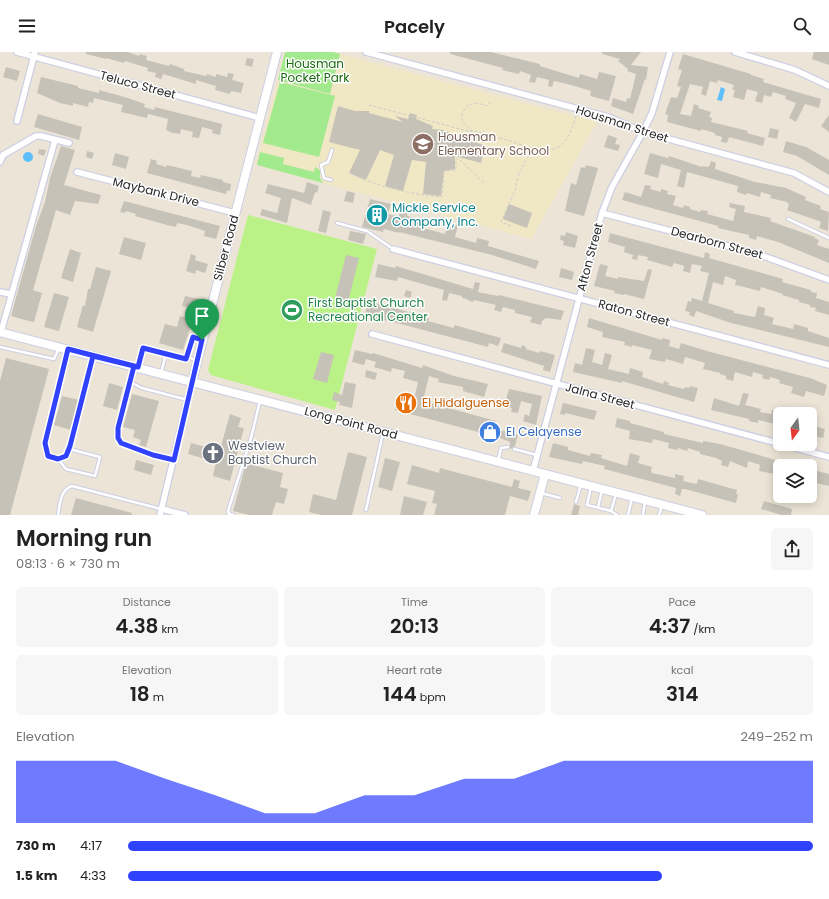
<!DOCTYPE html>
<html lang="en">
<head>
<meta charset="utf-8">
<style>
	body { margin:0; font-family:Poppins,sans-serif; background:#f6f6f6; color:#222; height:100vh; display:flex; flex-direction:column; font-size:15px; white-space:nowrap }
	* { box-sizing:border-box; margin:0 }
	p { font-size:13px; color:#767676 }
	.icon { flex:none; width:22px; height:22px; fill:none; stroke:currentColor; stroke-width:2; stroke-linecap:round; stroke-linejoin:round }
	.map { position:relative; height:463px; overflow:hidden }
	.sheet { display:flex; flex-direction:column; background:#fff; flex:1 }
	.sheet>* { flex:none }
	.needle { width:26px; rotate:195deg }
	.controls { position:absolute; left:773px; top:355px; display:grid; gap:8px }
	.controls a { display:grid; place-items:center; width:44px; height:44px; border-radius:6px; background:#fff; box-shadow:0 2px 10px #0003; font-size:20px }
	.pin { position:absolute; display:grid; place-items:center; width:34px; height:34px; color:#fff; margin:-41px -17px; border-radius:50% 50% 50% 0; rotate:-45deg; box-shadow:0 0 4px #0007 }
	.pin .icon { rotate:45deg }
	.round { display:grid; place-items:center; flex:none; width:42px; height:42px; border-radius:6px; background:#f6f6f6 }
	.head { display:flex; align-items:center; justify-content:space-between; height:68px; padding:0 16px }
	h1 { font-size:22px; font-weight:600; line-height:30px }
	.figures { display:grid; grid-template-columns:repeat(3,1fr); gap:6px; height:68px; padding:4px 16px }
	.figures div { display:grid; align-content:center; border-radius:6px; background:#f6f6f6; text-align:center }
	.figures b { font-size:20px; font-weight:600 }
	.figures small { font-size:11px; font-weight:400 }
	.figures p { font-size:11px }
	.chart { height:112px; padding:8px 16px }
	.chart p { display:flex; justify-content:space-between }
	.chart svg { width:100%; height:72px; margin-top:4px; fill:#3142ff; opacity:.7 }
	ul { padding:0 16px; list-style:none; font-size:13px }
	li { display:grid; grid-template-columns:64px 48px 1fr; align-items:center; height:30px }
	li i { height:10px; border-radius:5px; background:#3142ff }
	header { display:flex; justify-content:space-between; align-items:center; height:52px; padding:0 16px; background:#fff; font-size:18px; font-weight:600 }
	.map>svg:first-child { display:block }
</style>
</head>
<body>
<header><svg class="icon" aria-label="menu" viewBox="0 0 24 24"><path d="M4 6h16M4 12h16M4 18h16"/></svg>Pacely<svg class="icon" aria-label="search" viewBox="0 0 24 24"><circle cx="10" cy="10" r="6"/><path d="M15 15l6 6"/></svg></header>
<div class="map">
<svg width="829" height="463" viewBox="0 0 829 463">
	<rect width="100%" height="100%" fill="#ece5d7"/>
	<polygon fill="#f0e7c4" points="340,2 597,70 531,187 256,113 278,28 329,42"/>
	<g fill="#a3e98d">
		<polygon points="285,0 333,0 340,2 330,42 278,28"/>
		<polygon points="280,30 335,44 319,105 263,91"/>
		<polygon points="260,100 284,106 283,112 314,120 315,115 320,118 320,126 323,131 257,113"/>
	</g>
	<polygon fill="#baf287" points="248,163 377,197 335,358 211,323 208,318"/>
	<g fill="#5ec0fb">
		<polygon points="721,35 725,37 722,49 717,48"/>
		<circle cx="28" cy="105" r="5"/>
	</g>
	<g fill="#c7c2b7">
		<polygon points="86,0 128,0 139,4 140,2 147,4 146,8 169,14 170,12 184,17 184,19 206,24 207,22 216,25 216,22 227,25 228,21 234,22 232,28 244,31 241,41 231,39 230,42 215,38 216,34 196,28 196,32 163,22 161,27 155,25 156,21 147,19 148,16 125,9 124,11 106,6 106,7 86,2"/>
		<polygon points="450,0 491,0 540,12 540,14 579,26 580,22 597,27 599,20 616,24 609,49 590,44 591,39 571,33 554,29 552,35 548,34 549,28 537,25 535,31 529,30 531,23 520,19 519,22 502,18 503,16 450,2"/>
		<polygon points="602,0 641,0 631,13 648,15 646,28 645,27 633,62 611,54 613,46 626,50 627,46 630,47 636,22 627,19 628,17 618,9 620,7 602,2"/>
		<polygon points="814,0 829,0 829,13 812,7"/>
		<polygon points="683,2 751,22 751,23 764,27 763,30 821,47 819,56 805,52 796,70 789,66 796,51 785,47 786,44 773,40 771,45 764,43 762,51 755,49 758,40 747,37 744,48 733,45 735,38 732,38 734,33 718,28 717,31 710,29 706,44 701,42 703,35 690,32 680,62 691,64 694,52 699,54 698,56 711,60 709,65 712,66 711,70 748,79 747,81 765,86 763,94 729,85 727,91 721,90 722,85 715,83 715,81 701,77 701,79 667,70 668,63 665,62 671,45 677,46 681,35 677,34 682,18 678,17"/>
		<polygon points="247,6 254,7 252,15 245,13"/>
		<polygon points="6,15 20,19 17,29 3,25"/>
		<polygon points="41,25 78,34 78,36 99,41 99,38 128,46 145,52 144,55 154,58 155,55 222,72 220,83 212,81 213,78 202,75 199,86 192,85 193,80 181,77 180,82 173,81 166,78 168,67 148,62 147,66 121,60 123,53 94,46 93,51 89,50 88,55 73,51 73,54 60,51 37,41"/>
		<polygon points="338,54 355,59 369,59 369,61 403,70 395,64 408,67 410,61 417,63 416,67 433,74 432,77 444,78 462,87 485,93 481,111 455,104 455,117 444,119 441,144 423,142 426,110 412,108 403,139 385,134 394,103 380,98 366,128 349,121 360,98 329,90"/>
		<polygon points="38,62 82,75 79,88 34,75"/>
		<polygon points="829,63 829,80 821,74"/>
		<polygon points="770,76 779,78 777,87 768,85"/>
		<polygon points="608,83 617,86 615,92 620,93 618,99 604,95"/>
		<polygon points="786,89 806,95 829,108 829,123 797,104 783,100"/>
		<polygon points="61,94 75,98 64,133 101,143 98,152 75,149 70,163 56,158 34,235 33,238 42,241 34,270 25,268 11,264 36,174 45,150 50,126"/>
		<polygon points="39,97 46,98 44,104 38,102"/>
		<polygon points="87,99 94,101 92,107 86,105"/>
		<polygon points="115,101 129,105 126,117 112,113"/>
		<polygon points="650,101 668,106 669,104 702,115 702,114 709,115 711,109 716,111 715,117 755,130 786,136 806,145 805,148 821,154 820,157 829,160 828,179 819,176 821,170 819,169 787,158 789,153 787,150 770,146 771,143 761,140 760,145 747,141 746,143 737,140 738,134 687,120 684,136 677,134 681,118 661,112 658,126 644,122"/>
		<polygon points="151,107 157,109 156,112 166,115 167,113 192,119 191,124 200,126 201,123 223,128 223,130 231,132 230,139 227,138 226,142 147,121"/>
		<polygon points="586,113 598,116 584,164 565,159 571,131 576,133 581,115 585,116"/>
		<polygon points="307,130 319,134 317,141 315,140 311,153 292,146 287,171 260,163 262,157 277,161 281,146 265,141 268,132 304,141"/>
		<polygon points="645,133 651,134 650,137 661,140 661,137 668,139 667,142 676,144 673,153 683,156 684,153 690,155 690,157 700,160 701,158 708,159 707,162 733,169 736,157 729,155 730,151 745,154 744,160 771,166 770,169 815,185 814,186 819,188 817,193 829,197 829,211 778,190 757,184 756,188 749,186 749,183 718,176 718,174 622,148 625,140 641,145"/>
		<polygon points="347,139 355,141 353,151 344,149"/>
		<polygon points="370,147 391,152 388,162 399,165 400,159 408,160 407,164 422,168 420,175 445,182 448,170 458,173 455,185 476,191 477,186 489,189 488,194 539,209 536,217 492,203 399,180 399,181 384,177 383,180 362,175"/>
		<polygon points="124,149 220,174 216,187 204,184 205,179 187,173 177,171 176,175 167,173 135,164 136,162 126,159 125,161 120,160"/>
		<polygon points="509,152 532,161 527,176 503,167"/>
		<polygon points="323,158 331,160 326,181 318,179"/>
		<polygon points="350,179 366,182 363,192 348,188"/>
		<polygon points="566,180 578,184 575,196 563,193 564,189 560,188 561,183 565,184"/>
		<polygon points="610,181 704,206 705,200 710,202 709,206 783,227 782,230 811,238 811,240 817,241 816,246 829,250 829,263 815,259 816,256 810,255 810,253 799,250 799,248 782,243 783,242 761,235 760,239 740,234 735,233 736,228 725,224 723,233 713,230 708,251 734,259 734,261 755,265 758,254 765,256 764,263 774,266 772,272 793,277 794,272 808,276 808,279 829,286 829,295 731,271 696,259 694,265 689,263 690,260 685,259 688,249 691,250 692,246 702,249 709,221 700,219 702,214 692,212 690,221 683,219 684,214 674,211 672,215 647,208 648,205 638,203 637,208 632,207 633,203 624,200 625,195 608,190"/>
		<polygon points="124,185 146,191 141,208 119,202"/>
		<polygon points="70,197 81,201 73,230 61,226"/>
		<polygon points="191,202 196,204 195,208 208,212 205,221 196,218 195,222 186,219"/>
		<polygon points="346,203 359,206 348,250 335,246"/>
		<polygon points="378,212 395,216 396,214 473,237 475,230 480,231 478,240 498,244 499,243 564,259 561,268 546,266 542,269 541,273 530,270 532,265 515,261 515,258 503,255 501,260 494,258 496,253 474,248 473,250 467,248 467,247 462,246 462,244 449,241 447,249 442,248 444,238 398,225 397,229 375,225"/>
		<polygon points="600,212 608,214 605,224 618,227 618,225 644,229 648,217 652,218 644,247 624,242 624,243 614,241 615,239 594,234"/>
		<polygon points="96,215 111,219 93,280 77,275 83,253 85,254 88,237 90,237"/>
		<polygon points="561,216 574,220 572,228 559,225"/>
		<polygon points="406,238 412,240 410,246 404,244"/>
		<polygon points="54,241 69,245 59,279 44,275"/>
		<polygon points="185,244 199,247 196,257 182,254"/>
		<polygon points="368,249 416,262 429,267 428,269 454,276 454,273 501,286 498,294 489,291 488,295 393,270 379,267 378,271 373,269 374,265 365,262"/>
		<polygon points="180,264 193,267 183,298 159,291 165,272 177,275"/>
		<polygon points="589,266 662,288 662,286 670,288 669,294 679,297 681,291 707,299 810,326 827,333 824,344 806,339 804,345 791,341 793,335 779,331 780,328 770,325 769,328 762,326 763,323 753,320 752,325 735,320 733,329 726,327 726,324 720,322 720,321 703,317 705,311 685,305 683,312 666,307 665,310 649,307 652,298 632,293 632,295 624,293 625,290 602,285 603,280 587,275"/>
		<polygon points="504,291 521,296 522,293 526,295 526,297 539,301 540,299 555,303 550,320 543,318 544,314 501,300"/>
		<polygon points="586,296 595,298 592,310 602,313 605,301 612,303 608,317 629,322 630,316 643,320 642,325 663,332 664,329 669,331 668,333 684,337 685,335 689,336 690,334 698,336 694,350 622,329 622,331 573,320 575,311 582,313"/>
		<polygon points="355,298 372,302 373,301 422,316 423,313 454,324 488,332 484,345 463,339 463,335 438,330 439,327 429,324 423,349 496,369 494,376 518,383 515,394 510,397 510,390 497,385 395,358 399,343 414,347 418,330 403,326 405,319 392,316 391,320 374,315 376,310 366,307 364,313 352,310"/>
		<polygon points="321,300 334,303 327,331 313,327"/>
		<polygon points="6,306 49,317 10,463 0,463 0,329"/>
		<polygon points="366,318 377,321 375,328 365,325"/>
		<polygon points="345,330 356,332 352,356 339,353 340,350 332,348 334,340 342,343"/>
		<polygon points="109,331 123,335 117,358 103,354"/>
		<polygon points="509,337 542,344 536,373 523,369 525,362 529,364 532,352 521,349 518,361 511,360 512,356 504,354"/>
		<polygon points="743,341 749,342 745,353 761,357 760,360 771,362 772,358 780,360 780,373 758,368 758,371 749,369 749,367 711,358 714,346 739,354"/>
		<polygon points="132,342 159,349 146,395 139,393 141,388 133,385 135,378 123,375"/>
		<polygon points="62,344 79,348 71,378 54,373"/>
		<polygon points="563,351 597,359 594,368 565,361 565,363 560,362"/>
		<polygon points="230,362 241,366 238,375 244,376 230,429 213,424 216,410 188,402 191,391 210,396 211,391 221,394"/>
		<polygon points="617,366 630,369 630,371 664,380 664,382 703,391 703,389 720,392 769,406 780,410 780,423 759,419 760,413 748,409 747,416 730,409 728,415 721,413 722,409 716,406 700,402 700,400 688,396 687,399 678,396 678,398 668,396 669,391 653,387 652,391 629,387 630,379 615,375"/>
		<polygon points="810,373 825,377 823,386 810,383"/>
		<polygon points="553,391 568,395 568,398 590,404 591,401 602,403 601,406 627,414 630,401 640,404 638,411 652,415 651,419 652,421 675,426 675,422 684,424 683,429 692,431 697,432 698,427 737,438 736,442 738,442 736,451 685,437 682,437 680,444 675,442 676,436 604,417 605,414 583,409 582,412 549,405"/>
		<polygon points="348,400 367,405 352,463 321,463 309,460 313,442 336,448"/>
		<polygon points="385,406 400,410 392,439 378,435"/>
		<polygon points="136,408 154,413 151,423 134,418"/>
		<polygon points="246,411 283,421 280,435 288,437 284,452 276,450 272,463 249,463 233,459"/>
		<polygon points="412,413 439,421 440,416 512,435 514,427 520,429 518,436 531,439 528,449 510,444 505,463 434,463 437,452 432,451 435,439 407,432"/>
		<polygon points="813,418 829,422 829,434 816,431 816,428 811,427"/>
		<polygon points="404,444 427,450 423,463 400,463"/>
		<polygon points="76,446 132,461 132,463 71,463"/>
		<polygon points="764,449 792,457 791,463 781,463 761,457"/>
		<polygon points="574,452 580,454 578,463 571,463"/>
	</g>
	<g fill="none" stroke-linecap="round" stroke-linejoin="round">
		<g stroke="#cccee3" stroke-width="4.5">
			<g id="lane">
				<polyline points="331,128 324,126 321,113 328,110 332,98"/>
				<polyline points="788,167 829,186"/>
				<polyline points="337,171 367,179 393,197"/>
				<polyline points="0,295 54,307 59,296"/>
				<polyline points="67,300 45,391 48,404 58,407 66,404 72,389 93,306"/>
				<polyline points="187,305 196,308"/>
				<polyline points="138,315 143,296 186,307 193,285 202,288"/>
				<polyline points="133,317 118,376 118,386 121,391 153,403 172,408"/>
				<polyline points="161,321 166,302"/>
				<polyline points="130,330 142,336 188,348"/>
				<polyline points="514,397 537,403"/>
				<polyline points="58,407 66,417 95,424 100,405 69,397"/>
				<polyline points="498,409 501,396 508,395"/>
				<polyline points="591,435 587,453 611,459 616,442"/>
				<polyline points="541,441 560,446"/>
				<polyline points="576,450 581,432"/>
				<polyline points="598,455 602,439"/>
				<polyline points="366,458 383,381"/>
				<polyline points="611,459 617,463"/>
				<path d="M58 463C60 452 60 438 72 434L161 457"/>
				<polyline points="233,463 229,462 228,459 251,386 260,349"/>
				<polyline points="628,463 632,446"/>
				<polyline points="643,463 645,449"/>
				<polyline points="659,463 662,454"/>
			</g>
		</g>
		<g stroke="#cccee3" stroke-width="8">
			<g id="street">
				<polyline points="17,0 260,66"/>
				<polyline points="366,0 608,65 643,80 794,121 829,140"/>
				<polyline points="735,0 795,18 829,34"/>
				<polyline points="17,69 35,0"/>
				<polyline points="0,110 3,103 36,84 41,84 69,91"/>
				<polyline points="77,120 235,161"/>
				<polyline points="602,161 755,201 829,228"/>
				<polyline points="393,197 829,313"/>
				<polyline points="0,240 11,242"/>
				<polyline points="1,280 55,88"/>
				<polyline points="372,282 829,405"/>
				<polyline points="533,419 602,161 612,135 643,80 652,61 670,0"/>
				<polyline points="162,457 185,463"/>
				<polyline points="160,463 192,330"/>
			</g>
		</g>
		<g stroke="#cccee3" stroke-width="10">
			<g id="secondary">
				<polyline points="0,280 702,463"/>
				<polyline points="192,330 277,0"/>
				<polyline points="534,463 545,422"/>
			</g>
		</g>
		<g stroke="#cbcbcb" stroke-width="1" stroke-dasharray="3 2" stroke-linecap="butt">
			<polyline points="490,50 488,54 477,51 468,53 462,61 462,69 470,78 500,86"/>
			<path d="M369 53 498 87 500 86C540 97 562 115 576 64"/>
			<path d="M354 123C382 136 411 142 442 145L444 119 456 118V107L458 106 484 131"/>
			<polyline points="511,174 501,170 515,138 519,121 529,103 530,95"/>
		</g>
		<use href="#lane" stroke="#fff" stroke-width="2.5"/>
		<use href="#street" stroke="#fff" stroke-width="5.5"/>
		<use href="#secondary" stroke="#fff" stroke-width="8"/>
	</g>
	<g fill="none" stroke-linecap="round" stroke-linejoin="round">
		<g stroke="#fff" stroke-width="8">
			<polyline id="route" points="202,288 193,285 186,307 143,296 138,315 68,297 45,391 48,404 58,407 66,404 70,394 93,304 134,314 118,376 118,386 121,391 153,403 174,408 202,288"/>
		</g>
		<use href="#route" stroke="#3142ff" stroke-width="5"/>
	</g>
	<defs>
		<g id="school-disc" transform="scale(1.15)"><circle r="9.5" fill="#8d6e63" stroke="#fff"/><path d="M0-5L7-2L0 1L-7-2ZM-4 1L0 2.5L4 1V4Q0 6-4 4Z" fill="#fff"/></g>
		<g id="building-disc" transform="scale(1.15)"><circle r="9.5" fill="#0f9aa8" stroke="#fff"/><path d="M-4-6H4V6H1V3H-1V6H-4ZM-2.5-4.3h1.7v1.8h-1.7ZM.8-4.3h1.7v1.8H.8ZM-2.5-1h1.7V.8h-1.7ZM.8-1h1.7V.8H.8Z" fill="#fff"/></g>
		<g id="stadium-disc" transform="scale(1.15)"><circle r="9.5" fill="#2e9e5b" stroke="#fff"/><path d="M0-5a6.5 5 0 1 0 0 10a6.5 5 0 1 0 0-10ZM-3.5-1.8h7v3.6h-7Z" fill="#fff"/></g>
		<g id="restaurant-disc" transform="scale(1.15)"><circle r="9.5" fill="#e8710a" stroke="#fff"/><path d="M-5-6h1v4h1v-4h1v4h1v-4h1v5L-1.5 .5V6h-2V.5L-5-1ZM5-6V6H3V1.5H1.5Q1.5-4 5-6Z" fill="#fff"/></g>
		<g id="shop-disc" transform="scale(1.15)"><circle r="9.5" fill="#3f7fe0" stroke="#fff"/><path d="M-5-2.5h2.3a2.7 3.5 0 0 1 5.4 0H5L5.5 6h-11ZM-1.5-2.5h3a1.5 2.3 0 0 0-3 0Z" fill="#fff"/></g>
		<g id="church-disc" transform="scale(1.15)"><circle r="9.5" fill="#6b7280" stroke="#fff"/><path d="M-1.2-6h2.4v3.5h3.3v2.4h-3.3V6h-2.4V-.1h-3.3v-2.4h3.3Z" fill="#fff"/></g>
	</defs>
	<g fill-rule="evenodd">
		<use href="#school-disc" x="423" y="92"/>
		<use href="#building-disc" x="377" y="163"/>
		<use href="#stadium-disc" x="292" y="258"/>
		<use href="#restaurant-disc" x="406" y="351"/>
		<use href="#shop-disc" x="490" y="380"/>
		<use href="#church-disc" x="213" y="401"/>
	</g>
	<g text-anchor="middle" stroke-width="3" stroke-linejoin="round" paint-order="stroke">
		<g font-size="12" fill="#1b6b12" stroke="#fff">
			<text x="315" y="16">Housman<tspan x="315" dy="14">Pocket Park</tspan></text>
		</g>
		<g font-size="12" fill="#282828" stroke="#fff">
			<text transform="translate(138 33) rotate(15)" y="4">Teluco Street</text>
			<text transform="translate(622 72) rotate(18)" y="4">Housman Street</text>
			<text transform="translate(156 140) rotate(14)" y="4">Maybank Drive</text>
			<text transform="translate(717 191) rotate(15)" y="4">Dearborn Street</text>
			<text transform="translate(226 196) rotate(-75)" y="4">Silber Road</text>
			<text transform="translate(590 205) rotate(-75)" y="4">Afton Street</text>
			<text transform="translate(634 261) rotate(15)" y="4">Raton Street</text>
			<text transform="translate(600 344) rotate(15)" y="4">Jalna Street</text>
			<text transform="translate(351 371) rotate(15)" y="4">Long Point Road</text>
		</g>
		<g font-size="12" fill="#785e54" stroke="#fff" text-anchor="start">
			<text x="438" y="89">Housman<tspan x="438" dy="14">Elementary School</tspan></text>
		</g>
		<g font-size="12" fill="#0d838f" stroke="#fff" text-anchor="start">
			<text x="392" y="160">Mickie Service<tspan x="392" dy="14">Company, Inc.</tspan></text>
		</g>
		<g font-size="12" fill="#27864d" stroke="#fff" text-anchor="start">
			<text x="308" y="255">First Baptist Church<tspan x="308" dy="14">Recreational Center</tspan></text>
		</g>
		<g font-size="12" fill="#c56008" stroke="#fff" text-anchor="start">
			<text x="422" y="355">El Hidalguense</text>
		</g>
		<g font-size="12" fill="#366cbe" stroke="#fff" text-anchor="start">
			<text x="506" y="384">El Celayense</text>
		</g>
		<g font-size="12" fill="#5b616d" stroke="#fff" text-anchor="start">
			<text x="228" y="398">Westview<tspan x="228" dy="14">Baptist Church</tspan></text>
		</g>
	</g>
</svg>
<div class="controls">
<a><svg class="needle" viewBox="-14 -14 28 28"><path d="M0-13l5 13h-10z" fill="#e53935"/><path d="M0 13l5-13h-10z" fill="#767676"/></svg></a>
<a><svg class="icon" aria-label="layers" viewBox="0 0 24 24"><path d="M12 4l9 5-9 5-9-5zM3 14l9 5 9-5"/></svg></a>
</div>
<div class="pin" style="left:202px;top:288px;background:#1e9e55"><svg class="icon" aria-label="arrive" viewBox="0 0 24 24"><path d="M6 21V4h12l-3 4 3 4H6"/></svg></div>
</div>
<section class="sheet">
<div class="head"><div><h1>Morning run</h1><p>08:13 · 6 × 730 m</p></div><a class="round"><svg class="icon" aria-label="share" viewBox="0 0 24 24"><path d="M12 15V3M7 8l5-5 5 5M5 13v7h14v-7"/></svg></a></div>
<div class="figures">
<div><p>Distance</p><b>4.38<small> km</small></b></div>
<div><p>Time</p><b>20:13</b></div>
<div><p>Pace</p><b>4:37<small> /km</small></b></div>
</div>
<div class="figures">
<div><p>Elevation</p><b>18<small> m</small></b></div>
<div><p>Heart rate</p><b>144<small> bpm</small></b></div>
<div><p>kcal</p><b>314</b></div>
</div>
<div class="chart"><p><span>Elevation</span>249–252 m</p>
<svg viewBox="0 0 160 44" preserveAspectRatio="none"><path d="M0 44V6L10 6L20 6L30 17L40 27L50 38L60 38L70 27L80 27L90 17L100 17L110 6L120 6L130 6L140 6L150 6L160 6V44z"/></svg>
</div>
<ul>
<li><b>730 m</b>4:17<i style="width:100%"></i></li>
<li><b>1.5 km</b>4:33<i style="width:78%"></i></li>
</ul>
</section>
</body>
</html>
